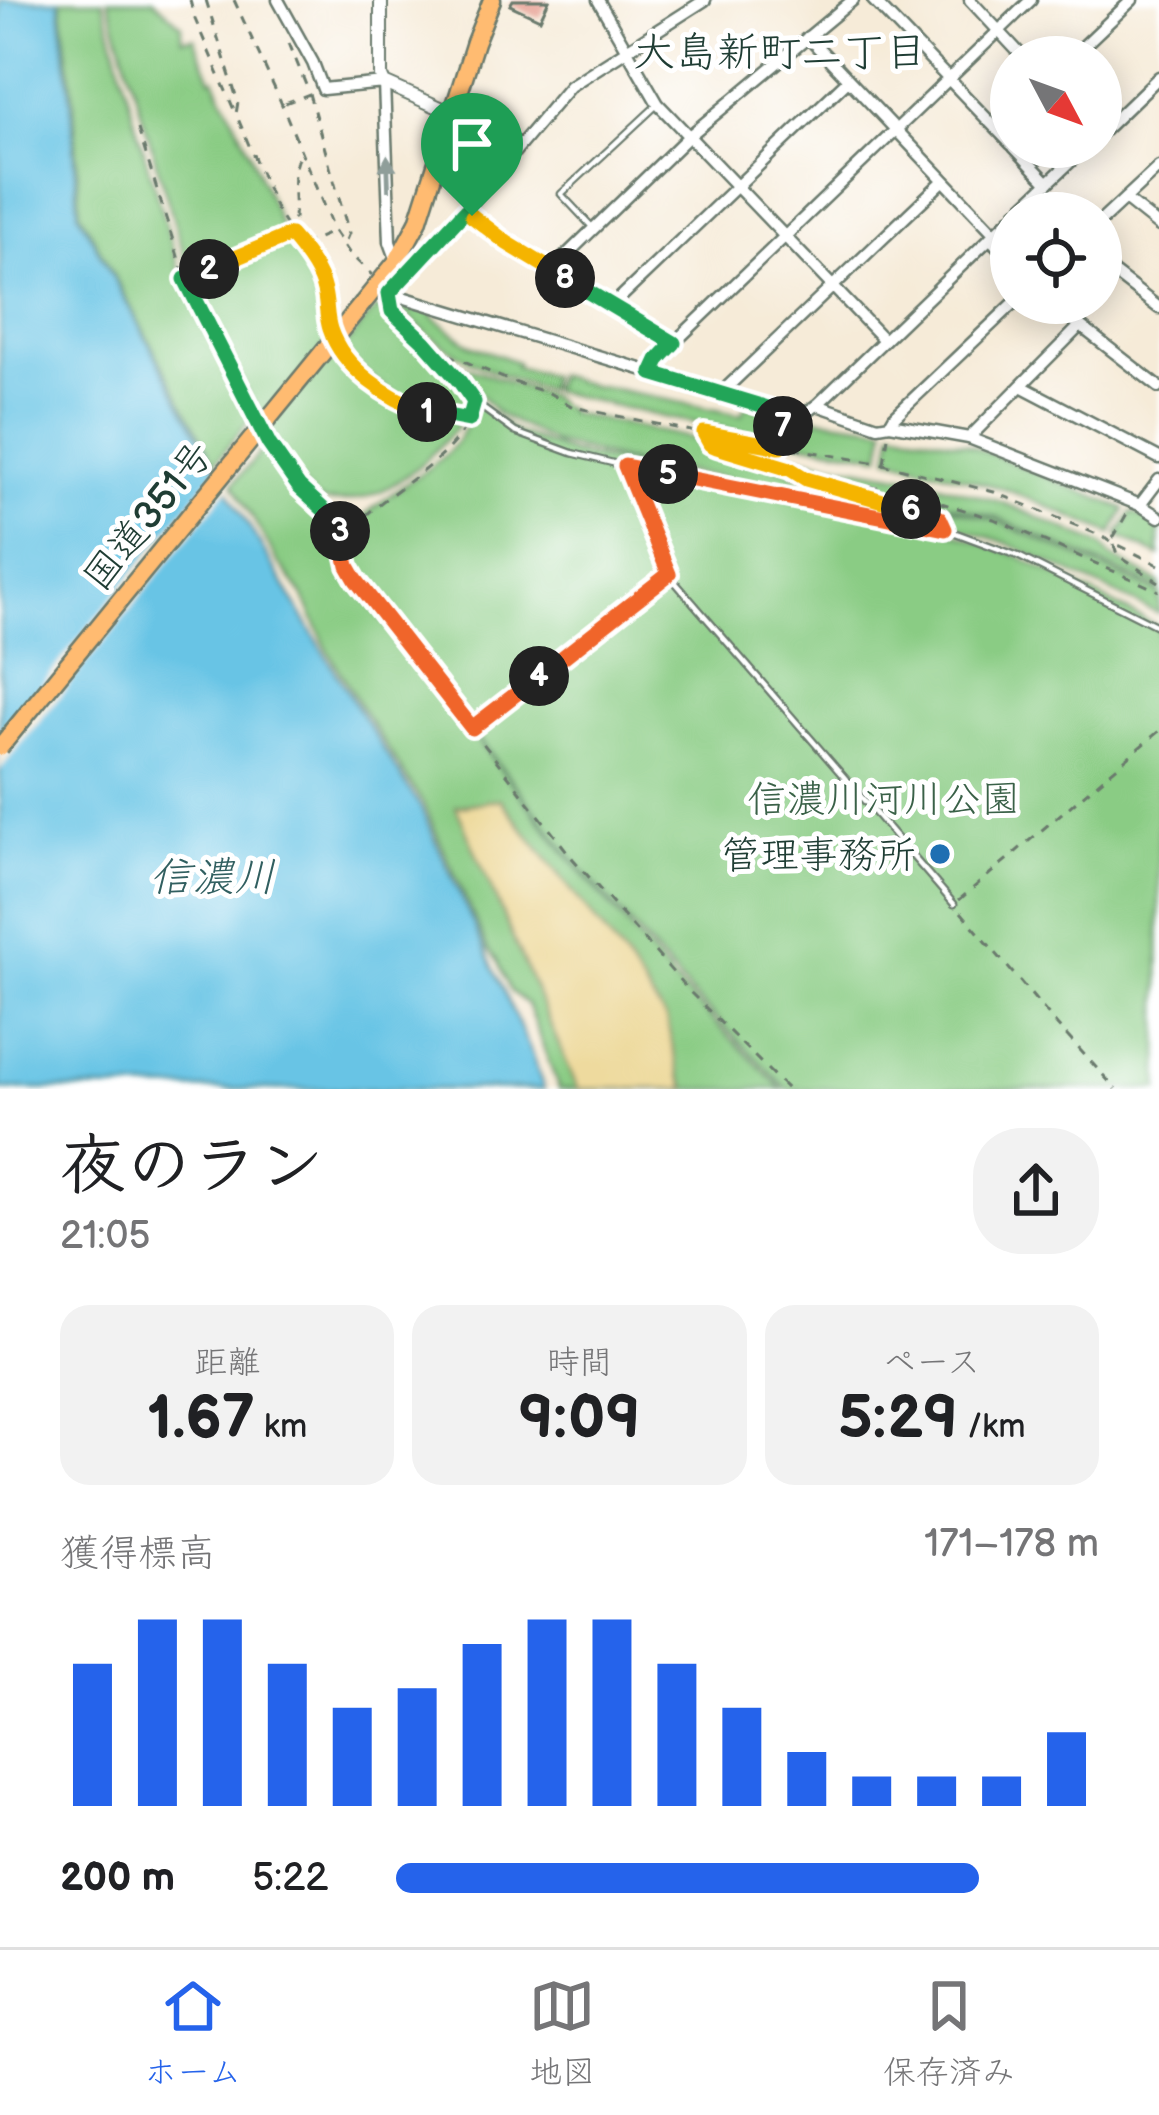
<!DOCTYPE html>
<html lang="ja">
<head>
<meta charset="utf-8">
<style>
	body { margin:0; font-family:"Balsamiq Sans","Klee One",sans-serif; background:#f2f2f2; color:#202124; height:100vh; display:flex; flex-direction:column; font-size:45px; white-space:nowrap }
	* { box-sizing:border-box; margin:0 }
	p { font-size:39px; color:#757577 }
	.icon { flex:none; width:66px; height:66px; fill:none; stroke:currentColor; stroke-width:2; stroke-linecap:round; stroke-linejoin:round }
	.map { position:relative; height:1089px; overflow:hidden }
	.panel { display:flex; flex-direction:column; background:#fff; flex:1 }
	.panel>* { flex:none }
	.needle { width:78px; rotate:131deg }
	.controls { position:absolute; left:990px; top:36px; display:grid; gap:24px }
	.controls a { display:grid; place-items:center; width:132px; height:132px; border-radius:50%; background:#fff; box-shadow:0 6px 30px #0003; font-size:60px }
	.pin { position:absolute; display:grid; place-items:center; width:102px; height:102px; color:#fff; margin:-123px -51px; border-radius:50% 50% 50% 0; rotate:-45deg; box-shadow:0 0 12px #0007 }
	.pin .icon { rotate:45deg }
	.km { position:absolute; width:60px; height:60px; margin:-30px; border-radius:50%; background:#222; color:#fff; font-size:33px; line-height:60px; text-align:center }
	.round { display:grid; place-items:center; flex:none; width:126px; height:126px; border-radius:48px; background:#f2f2f2 }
	.summary { display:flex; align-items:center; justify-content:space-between; height:204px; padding:0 60px }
	h1 { font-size:66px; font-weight:700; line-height:90px }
	.stats { display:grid; grid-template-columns:repeat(3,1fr); gap:18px; height:204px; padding:12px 60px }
	.stats div { display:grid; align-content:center; border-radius:30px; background:#f2f2f2; text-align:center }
	.stats b { font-size:60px; font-weight:700 }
	.stats small { font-size:33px; font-weight:400 }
	.stats p { font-size:33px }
	.chart { height:336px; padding:24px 60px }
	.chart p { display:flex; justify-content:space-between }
	.chart svg { width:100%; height:216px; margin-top:12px; stroke:#2563eb; stroke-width:6 }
	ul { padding:0 60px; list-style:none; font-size:39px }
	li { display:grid; grid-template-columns:192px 144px 1fr; align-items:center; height:90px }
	li i { height:30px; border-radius:15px; background:#2563eb }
	.tab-bar { display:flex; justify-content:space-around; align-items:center; height:168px; border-top:3px solid #e0e0e0; background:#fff; font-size:33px; color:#757577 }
	.tab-bar a { display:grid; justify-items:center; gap:6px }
	.tab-bar .current { color:#2563eb }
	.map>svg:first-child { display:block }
</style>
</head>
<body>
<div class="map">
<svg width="1159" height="1089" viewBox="0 0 1159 1089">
	<rect width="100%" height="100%" fill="#fff"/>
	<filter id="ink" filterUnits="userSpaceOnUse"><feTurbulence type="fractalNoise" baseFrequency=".00833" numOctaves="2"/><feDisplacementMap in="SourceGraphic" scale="24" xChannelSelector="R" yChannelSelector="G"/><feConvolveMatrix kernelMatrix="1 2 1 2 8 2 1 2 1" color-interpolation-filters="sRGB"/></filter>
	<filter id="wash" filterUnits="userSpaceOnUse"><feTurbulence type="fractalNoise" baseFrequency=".004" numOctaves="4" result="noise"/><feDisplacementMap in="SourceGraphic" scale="48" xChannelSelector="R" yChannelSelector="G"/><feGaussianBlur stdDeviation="2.7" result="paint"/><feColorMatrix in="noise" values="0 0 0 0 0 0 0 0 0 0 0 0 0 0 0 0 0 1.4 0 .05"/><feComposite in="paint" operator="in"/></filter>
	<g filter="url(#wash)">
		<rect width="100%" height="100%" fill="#f6ebd8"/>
		<g fill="#8acc84" stroke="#54845c" stroke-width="3">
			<polygon points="61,0 103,0 138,132 182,279 252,417 215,463 80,212 74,101"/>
			<polygon points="108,0 153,0 182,25 182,39 194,38 211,79 214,78 245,141 282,229 278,236 197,271 187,266"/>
			<path d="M290 241 320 286 326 325 335 352 369 382 415 410 456 420 458 426C427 462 388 500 337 502 330 502 325 503 319 500 285 483 214 326 193 286L198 277 210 271Z"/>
			<path d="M399 303 412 311 416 304 433 312V317L470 345 517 362 516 367 551 376 547 390C485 371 443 353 397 306Z"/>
			<path d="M376 307C402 324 452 367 465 395 469 405 467 405 465 414 418 420 374 382 341 351Z"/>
			<polygon points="445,356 461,365 550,397 570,413 695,439 707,447 789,470 797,479 937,518 935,520 744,481 631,462 555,443 498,414"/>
			<polygon points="556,375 596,387 600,386 741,415 746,405 786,416 781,423 779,439 663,417 551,391"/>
			<path d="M474 402 515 432 572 453 945 529 1018 556 1159 627V1089H787L691 993 573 859 356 580C352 572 346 563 346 553 347 511 420 480 447 453 461 438 469 422 474 402Z"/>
			<polygon points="811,417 886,427 881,455 785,440 787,425 792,420 802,421"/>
			<polygon points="894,429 967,444 1125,509 1112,534 1008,490 889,457"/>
			<polygon points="718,443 923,479 1004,503 1102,545 1111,556 1159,583 1159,589 995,517 926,497 798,470"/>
			<polygon points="266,445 336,542 353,581 570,859 678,986 782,1089 687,1089 623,956 501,800 457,806 578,1089 559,1089 527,1004 510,991 497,960 488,949 424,805 362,709 326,647 303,595 278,562 233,484"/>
			<polygon points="804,474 925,500 994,520 1159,593 1159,614 1009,544 947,523 932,513 806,477"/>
			<polygon points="1132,512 1159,525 1159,556 1118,536"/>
		</g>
		<polygon fill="#eeda9e" stroke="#868c69" stroke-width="3" points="500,799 623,956 666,1019 680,1076 687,1089 578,1089 456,807"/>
		<polygon fill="#67c4e5" stroke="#43808c" stroke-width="3" points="0,0 59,0 71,103 78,213 230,494 359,711 421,808 530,1050 544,1089 0,1089"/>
		<polygon fill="#f6ebd8" points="221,464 232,484 0,770 0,736"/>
		<g id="blocks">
			<polygon fill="#e49586" points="513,0 549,0 540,19 510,5"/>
		</g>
	</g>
	<g filter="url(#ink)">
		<use href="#blocks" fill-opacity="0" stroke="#6a7a6d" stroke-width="3"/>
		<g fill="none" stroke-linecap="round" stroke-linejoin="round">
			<g stroke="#6a7a6d" stroke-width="9">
				<g id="service">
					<polyline points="466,210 513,246"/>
					<polyline points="593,228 561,194 658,104"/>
					<polyline points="389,293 392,311 426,342 460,382 474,402 515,432 572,453 625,466 745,488 945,529 1018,556 1159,627"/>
					<polyline points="625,466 669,575 954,904"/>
				</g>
			</g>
			<g stroke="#6a7a6d" stroke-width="15">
				<g id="minor">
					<polyline points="278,0 313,63 323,89 384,83 390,242 397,261"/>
					<polyline points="598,0 658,104 884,340"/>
					<polyline points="873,0 1011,144"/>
					<polyline points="970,0 1023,57"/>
					<polyline points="808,37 995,234"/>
					<polyline points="1072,57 1132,0"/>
					<polyline points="1101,133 1159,77"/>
					<polyline points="1014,147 1048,183"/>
					<polyline points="1125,199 1159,226"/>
					<polyline points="1016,213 1086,147"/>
					<polyline points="1101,221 1159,167"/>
					<polyline points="990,238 1011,262"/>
					<polyline points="513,246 674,343"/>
					<polyline points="1101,263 1159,308"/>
					<polyline points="552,269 689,136 853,0"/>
					<polyline points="386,291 389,293 466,210 570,86 705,0"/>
					<polyline points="389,293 800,417 817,405 1011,218"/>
					<polyline points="1051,303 1159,387"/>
					<polyline points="616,307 621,297 847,81"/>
					<polyline points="652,373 658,360 674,343 1031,0"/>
					<polyline points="1021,386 1159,458"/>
					<polyline points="721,393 943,181"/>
					<polyline points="817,405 878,426 890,424 969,438 1140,505 1159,517"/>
					<polyline points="890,424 894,417 1014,303"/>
					<polyline points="969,438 1079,327"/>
					<polyline points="1140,505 1159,480"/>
				</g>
			</g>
			<g stroke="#6a7a6d" stroke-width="16">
				<polyline id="tertiary" points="381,0 381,76 384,83 452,113"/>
			</g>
			<g stroke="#6a7a6d" stroke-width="21">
				<polyline id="trunk" points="363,303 397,261 418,222 475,42 492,0"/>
			</g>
			<g stroke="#6a7a6d" stroke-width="3" stroke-dasharray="9 9" stroke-linecap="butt">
				<polyline points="190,0 194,17 235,112"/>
				<polyline points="206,0 238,102 236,114 277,212 319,276 329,324"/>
				<polyline points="234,0 280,100 334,231 350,254 372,275"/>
				<polyline points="289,43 308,90 349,233 344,245"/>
				<polyline points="285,103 315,92"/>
				<polyline points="138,129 185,279 253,413"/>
				<polyline points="302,245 332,232"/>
				<path d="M188 278 290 235C301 210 286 178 300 154"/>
				<path d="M339 350C359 378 397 403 429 413 442 417 456 417 469 420"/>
				<polyline points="448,354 510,381 549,393 573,407 691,431 883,464 994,492 1092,532 1159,565"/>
				<path d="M472 410C455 473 346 502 346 554 346 563 352 572 356 580L573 859 691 993 787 1089"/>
				<polyline points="705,434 710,444 717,447 793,470"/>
				<polyline points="269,443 309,499 337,522 345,550"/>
				<polyline points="781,445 783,425"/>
				<polyline points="884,463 888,437"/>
				<polyline points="335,517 353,526"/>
				<polyline points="940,519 806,479 793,470 925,498 994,519 1159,591"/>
				<polyline points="1113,538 1129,510"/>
				<polyline points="1114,544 1117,555 1159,582"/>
				<polyline points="474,726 665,578"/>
				<polyline points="959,900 1159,731"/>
				<polyline points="961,912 1057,1025 1116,1089"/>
			</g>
			<use href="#service" stroke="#fff" stroke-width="4.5"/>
			<use href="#minor" stroke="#fff" stroke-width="10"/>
			<use href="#tertiary" stroke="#fff" stroke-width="12"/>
			<use href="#trunk" stroke="#ffbb71" stroke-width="16"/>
			<g stroke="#6a7a6d" stroke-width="21" stroke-linecap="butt">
				<polyline id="trunk-bridge" points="0,747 363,303"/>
			</g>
			<use href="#trunk-bridge" stroke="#ffbb71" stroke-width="16"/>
		</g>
		<defs><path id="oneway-solid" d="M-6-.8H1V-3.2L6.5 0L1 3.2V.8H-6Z" transform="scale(3)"/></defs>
		<use fill="#8f9e9a" href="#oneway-solid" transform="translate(388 173) rotate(-92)"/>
	</g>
	<g fill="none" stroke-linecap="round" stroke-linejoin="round" filter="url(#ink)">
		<g stroke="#fff" stroke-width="24">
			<polyline id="split-1" points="427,412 469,420 474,402 460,382 425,342 392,311 389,293 466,210 472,216"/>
		</g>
		<g stroke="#fff" stroke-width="24">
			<path id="split-2" d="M209 269 290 235C304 251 320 271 324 291 327 303 326 317 330 329 343 369 389 399 427 412"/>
		</g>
		<g stroke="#fff" stroke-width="24">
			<polyline id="split-3" points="209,269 185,279 269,444 299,487 337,522 340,531"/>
		</g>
		<g stroke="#fff" stroke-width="24">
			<polyline id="split-4" points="340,531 348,566 356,580 472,728 539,676"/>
		</g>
		<g stroke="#fff" stroke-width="24">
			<polyline id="split-5" points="539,676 669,574 625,466 668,474"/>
		</g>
		<g stroke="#fff" stroke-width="24">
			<polyline id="split-6" points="668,474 945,529 940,518 911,509"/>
		</g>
		<g stroke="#fff" stroke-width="24">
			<polyline id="split-7" points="783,426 780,447 704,433 710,444 717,447 790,469 806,479 911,509"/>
		</g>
		<g stroke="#fff" stroke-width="24">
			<polyline id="split-8" points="565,278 674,343 658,360 652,373 791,415 783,426"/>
		</g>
		<g stroke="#fff" stroke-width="24">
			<polyline id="split-9" points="472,216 507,243 565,278"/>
		</g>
		<use href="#split-1" stroke="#22a559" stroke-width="15"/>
		<use href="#split-2" stroke="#f5b400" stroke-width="15"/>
		<use href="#split-3" stroke="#22a559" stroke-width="15"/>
		<use href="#split-4" stroke="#f0652b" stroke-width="15"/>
		<use href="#split-5" stroke="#f0652b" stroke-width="15"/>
		<use href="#split-6" stroke="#f0652b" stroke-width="15"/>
		<use href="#split-7" stroke="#f5b400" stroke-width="15"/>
		<use href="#split-8" stroke="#22a559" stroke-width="15"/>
		<use href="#split-9" stroke="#f5b400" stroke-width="15"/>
	</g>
	<circle fill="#1f6fb2" stroke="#fff" stroke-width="4.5" cx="940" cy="854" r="12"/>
	<g text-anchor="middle" stroke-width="10" stroke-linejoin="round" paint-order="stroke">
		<g font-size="39" fill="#1f3d34" stroke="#fff">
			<text transform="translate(147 515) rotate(-51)" y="14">国道351号</text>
		</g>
		<g font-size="39" fill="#3a6148" stroke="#fff">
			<text x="884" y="812">信濃川河川公園</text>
		</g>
		<g font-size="39" fill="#1f3d34" stroke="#fff" text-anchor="end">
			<text x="916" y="868">管理事務所</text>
		</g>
		<g font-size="42" fill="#1f3d34" stroke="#fff">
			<text x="780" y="66">大島新町二丁目</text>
		</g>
		<g font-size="42" font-style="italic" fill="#315f60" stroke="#fff">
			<text x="213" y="891">信濃川</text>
		</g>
	</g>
</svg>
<div class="controls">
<a><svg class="needle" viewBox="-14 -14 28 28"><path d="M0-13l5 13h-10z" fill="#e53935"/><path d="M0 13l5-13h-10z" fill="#757577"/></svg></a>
<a><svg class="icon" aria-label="locate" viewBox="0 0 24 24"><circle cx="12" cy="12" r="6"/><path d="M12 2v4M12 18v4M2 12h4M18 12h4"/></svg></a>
</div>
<div class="pin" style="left:472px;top:216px;background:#1e9e55"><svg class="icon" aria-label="arrive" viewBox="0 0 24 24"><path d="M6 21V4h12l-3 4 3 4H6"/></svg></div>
<b class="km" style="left:427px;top:412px">1</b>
<b class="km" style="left:209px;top:269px">2</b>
<b class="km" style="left:340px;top:531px">3</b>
<b class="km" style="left:539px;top:676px">4</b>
<b class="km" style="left:668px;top:474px">5</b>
<b class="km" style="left:911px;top:509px">6</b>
<b class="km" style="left:783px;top:426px">7</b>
<b class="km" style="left:565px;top:278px">8</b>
</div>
<section class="panel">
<div class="summary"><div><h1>夜のラン</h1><p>21:05</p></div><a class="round"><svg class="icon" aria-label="share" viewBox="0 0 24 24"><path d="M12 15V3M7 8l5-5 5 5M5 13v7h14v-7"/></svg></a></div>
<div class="stats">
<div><p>距離</p><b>1.67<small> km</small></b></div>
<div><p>時間</p><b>9:09</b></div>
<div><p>ペース</p><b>5:29<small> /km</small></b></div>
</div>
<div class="chart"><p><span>獲得標高</span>171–178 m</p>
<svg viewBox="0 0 160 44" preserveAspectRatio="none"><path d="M5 44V15M15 44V6M25 44V6M35 44V15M45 44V24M55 44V20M65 44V11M75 44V6M85 44V6M95 44V15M105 44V24M115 44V33M125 44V38M135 44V38M145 44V38M155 44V29"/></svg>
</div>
<ul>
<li><b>200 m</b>5:22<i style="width:83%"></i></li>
</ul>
</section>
<nav class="tab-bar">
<a class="current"><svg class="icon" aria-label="home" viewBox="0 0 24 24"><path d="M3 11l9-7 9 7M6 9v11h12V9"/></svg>ホーム</a>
<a><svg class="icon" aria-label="map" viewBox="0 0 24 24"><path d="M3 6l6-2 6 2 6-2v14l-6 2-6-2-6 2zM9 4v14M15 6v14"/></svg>地図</a>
<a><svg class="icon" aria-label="saved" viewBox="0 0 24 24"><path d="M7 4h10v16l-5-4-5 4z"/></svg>保存済み</a>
</nav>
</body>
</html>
